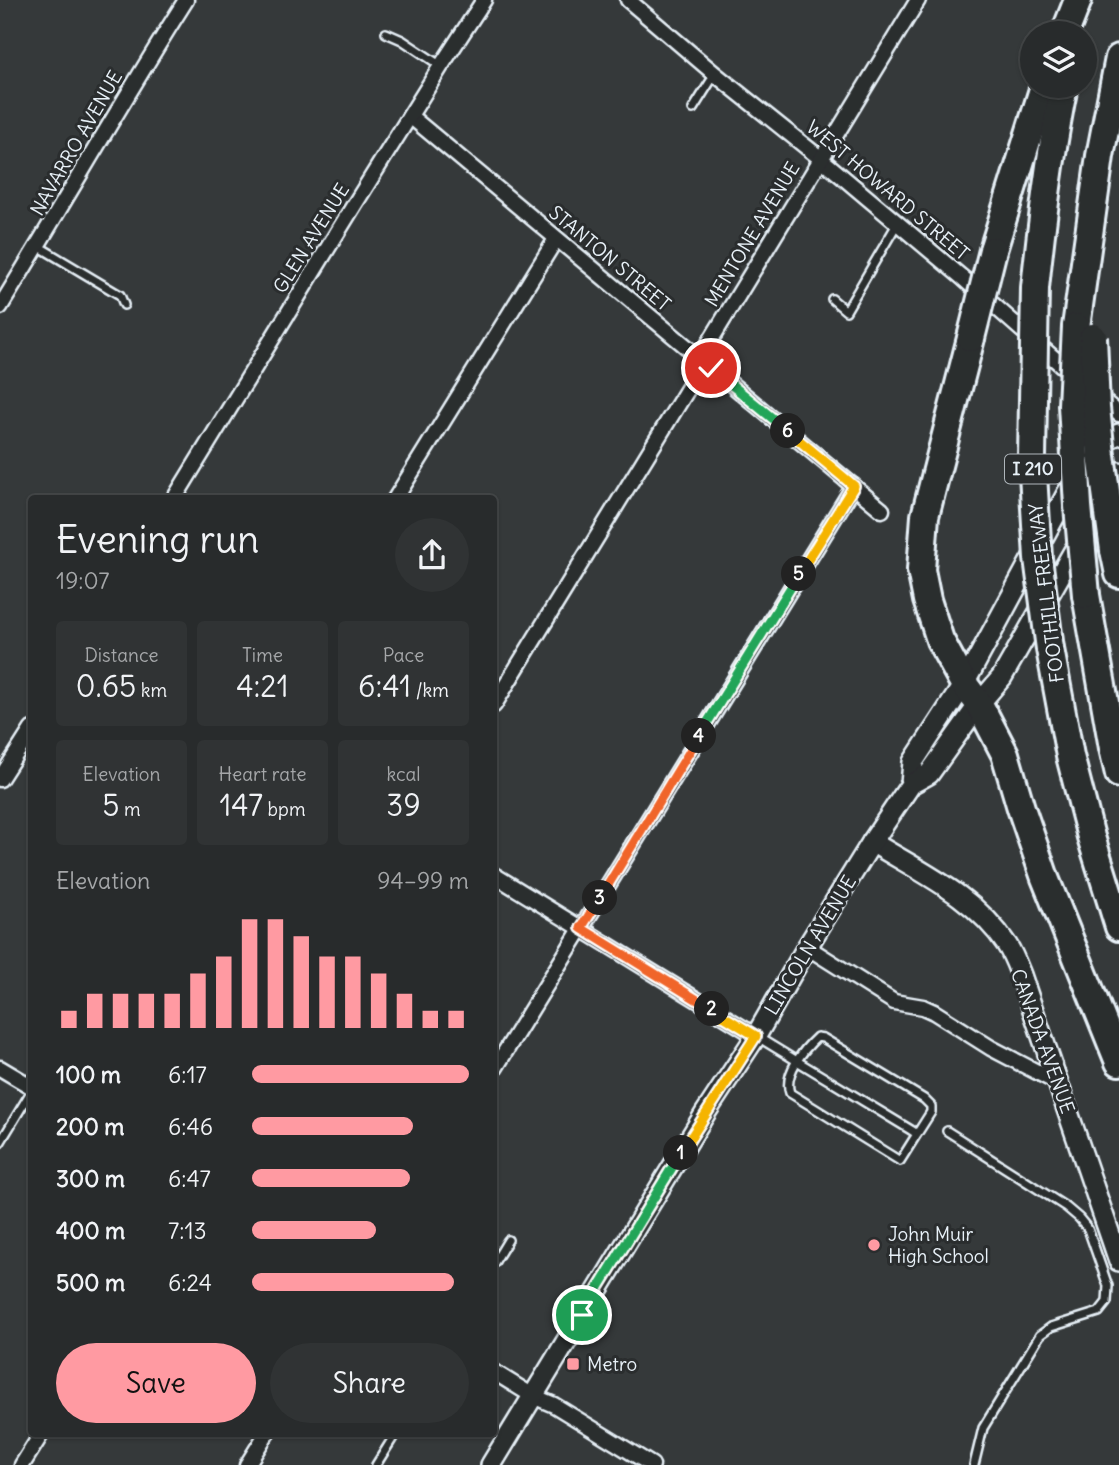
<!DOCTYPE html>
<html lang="en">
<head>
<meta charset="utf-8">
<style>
	body { margin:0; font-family:Delius,sans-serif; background:#303334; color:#f1f3f6; height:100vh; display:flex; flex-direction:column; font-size:26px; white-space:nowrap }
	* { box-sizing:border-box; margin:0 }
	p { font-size:23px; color:#a5a7a9 }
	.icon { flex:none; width:38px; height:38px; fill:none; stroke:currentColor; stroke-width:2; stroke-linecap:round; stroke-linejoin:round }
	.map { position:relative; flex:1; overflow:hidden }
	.side { position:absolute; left:28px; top:495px; width:469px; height:942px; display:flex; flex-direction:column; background:#282b2c; border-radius:7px; box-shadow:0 2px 5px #0004,0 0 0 2px #444748 }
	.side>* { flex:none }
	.fabs { position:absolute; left:1020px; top:21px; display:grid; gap:14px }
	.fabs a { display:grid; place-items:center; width:77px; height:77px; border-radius:50%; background:#282b2c; box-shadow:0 2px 5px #0004,0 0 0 2px #444748; font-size:35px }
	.pin { position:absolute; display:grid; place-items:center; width:60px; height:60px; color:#fff; margin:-30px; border:4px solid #fff; border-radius:50%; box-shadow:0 2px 7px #0007 }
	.km { position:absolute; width:35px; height:35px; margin:-18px; border-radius:50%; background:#222; color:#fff; font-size:19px; line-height:35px; text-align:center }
	.round { display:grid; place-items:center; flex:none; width:74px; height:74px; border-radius:37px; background:#303334 }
	.head { display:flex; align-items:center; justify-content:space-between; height:119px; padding:0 28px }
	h1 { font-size:38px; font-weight:600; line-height:52px }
	.figures { display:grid; grid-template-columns:repeat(3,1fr); gap:10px; height:119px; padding:7px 28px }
	.figures div { display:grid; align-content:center; border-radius:7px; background:#303334; text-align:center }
	.figures b { font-size:30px; font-weight:600 }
	.figures small { font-size:19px; font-weight:400 }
	.figures p { font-size:19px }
	.chart { height:196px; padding:14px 28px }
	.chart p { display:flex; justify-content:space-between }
	.chart svg { width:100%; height:126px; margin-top:7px; stroke:#ff9aa2; stroke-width:6 }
	.cta { display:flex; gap:14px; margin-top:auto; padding:14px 28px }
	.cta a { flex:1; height:80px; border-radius:42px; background:#ff9aa2; color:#111; font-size:28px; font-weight:600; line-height:80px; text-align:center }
	.cta a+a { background:#303334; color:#f1f3f6 }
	ul { padding:0 28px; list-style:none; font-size:23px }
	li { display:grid; grid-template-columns:112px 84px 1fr; align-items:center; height:52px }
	li i { height:18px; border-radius:9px; background:#ff9aa2 }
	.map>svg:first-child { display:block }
</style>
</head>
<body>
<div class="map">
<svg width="1119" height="1465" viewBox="0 0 1119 1465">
	<rect width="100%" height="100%" fill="#35393a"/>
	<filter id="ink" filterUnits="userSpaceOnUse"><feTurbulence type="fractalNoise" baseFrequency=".0143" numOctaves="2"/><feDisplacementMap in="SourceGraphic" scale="14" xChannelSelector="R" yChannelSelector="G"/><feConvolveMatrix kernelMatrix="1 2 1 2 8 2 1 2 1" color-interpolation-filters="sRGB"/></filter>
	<g filter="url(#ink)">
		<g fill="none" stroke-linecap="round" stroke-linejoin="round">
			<g stroke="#e8f1f8" stroke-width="12">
				<g id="lane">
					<polyline points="386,33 402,40 441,66"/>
					<polyline points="693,109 715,74"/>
					<polyline points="38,246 120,295 124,305"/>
					<polyline points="832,299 846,311 897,224"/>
					<path d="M756 1036 797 1061 911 1130 917 1134 900 1161 790 1093C783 1074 804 1049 817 1037L823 1038 924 1099 931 1106V1112L917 1134"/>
					<polyline points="947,1131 1066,1207 1079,1218 1088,1229 1108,1286 1107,1302 1099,1312 1051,1327 1040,1335 983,1428 974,1465"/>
					<polyline points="0,1143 32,1090"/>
					<polyline points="494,1263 508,1240"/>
					<polyline points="376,1465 396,1433"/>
				</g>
			</g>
			<g stroke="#e8f1f8" stroke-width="19">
				<g id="street">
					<polyline points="628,0 715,74 820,158 964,279 1074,376"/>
					<polyline points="410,116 882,510"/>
					<path d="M0 307C63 205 122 101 186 0"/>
					<polyline points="1095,394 1119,414"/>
					<polyline points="174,499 353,207 441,66 484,0"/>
					<polyline points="395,499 556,239"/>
					<polyline points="494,705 695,377 703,361 709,343 918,0"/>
					<polyline points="0,779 32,729"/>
					<polyline points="494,875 756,1036"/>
					<polyline points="807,947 894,1002 923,1007 934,1012 991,1048 1060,1084"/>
					<polyline points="0,1068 32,1087"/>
					<polyline points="494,1070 854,486"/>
					<polyline points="494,1372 533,1396 554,1405 652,1465"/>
					<polyline points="22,1465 42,1433"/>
					<polyline points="247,1465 267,1433"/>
				</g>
			</g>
			<g stroke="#e8f1f8" stroke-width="24">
				<g id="secondary">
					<polyline points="1091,448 1093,445 1119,434"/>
					<polyline points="911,784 913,762 964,684 1077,475"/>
					<path d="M872 842C920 872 975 896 1007 945 1013 954 1017 965 1021 975L1119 1261"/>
					<polyline points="491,1465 706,1112 756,1036 807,947 872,842 911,784 929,774 979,704 1002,677 1119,472"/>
				</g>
			</g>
			<g stroke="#e8f1f8" stroke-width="32">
				<g id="highway">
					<polyline points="1065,33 1078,0"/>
					<polyline points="993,250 1044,86"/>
					<path d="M1035 288C1042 220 1050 153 1064 86"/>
					<polyline points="1076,327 1100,156 1119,58"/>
					<polyline points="971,338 925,516 921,570 927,600 940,640 964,684 979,704 1005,754 1021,808 1045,878 1119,1062"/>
					<polyline points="1114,550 1119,574"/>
					<polyline points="1086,595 1113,748 1119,774"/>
					<polyline points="1050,649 1070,756 1091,837 1119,927"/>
				</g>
			</g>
			<use href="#lane" stroke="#2a2d2e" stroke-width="7"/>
			<use href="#street" stroke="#2a2d2e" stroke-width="14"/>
			<use href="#secondary" stroke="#2a2d2e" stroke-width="19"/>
			<use href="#highway" stroke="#2a2d2e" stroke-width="26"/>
			<g stroke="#e8f1f8" stroke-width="32" stroke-linecap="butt">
				<g id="highway-bridge">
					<polyline points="1035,288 1032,457 1038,558 1050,649"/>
					<polyline points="1076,327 1072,405 1078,506 1086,595"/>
					<polyline points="1093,337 1096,408 1101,455 1114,550"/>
					<polyline points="971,338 993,250"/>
				</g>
			</g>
			<use href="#highway-bridge" stroke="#2a2d2e" stroke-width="26"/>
		</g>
	</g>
	<g fill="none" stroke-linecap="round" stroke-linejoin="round" filter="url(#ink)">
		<g stroke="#fff" stroke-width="14">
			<polyline id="split-1" points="582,1315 681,1153"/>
		</g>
		<g stroke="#fff" stroke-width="14">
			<polyline id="split-2" points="681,1153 756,1036 712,1009"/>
		</g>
		<g stroke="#fff" stroke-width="14">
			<polyline id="split-3" points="600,898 581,928 712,1009"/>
		</g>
		<g stroke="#fff" stroke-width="14">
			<polyline id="split-4" points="600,898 699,736"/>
		</g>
		<g stroke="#fff" stroke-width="14">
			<polyline id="split-5" points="699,736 799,574"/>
		</g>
		<g stroke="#fff" stroke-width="14">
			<polyline id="split-6" points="788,431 854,486 799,574"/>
		</g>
		<g stroke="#fff" stroke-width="14">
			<polyline id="split-7" points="711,368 788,431"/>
		</g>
		<use href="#split-1" stroke="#22a559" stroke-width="9"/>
		<use href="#split-2" stroke="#f5b400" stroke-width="9"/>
		<use href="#split-3" stroke="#f0652b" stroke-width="9"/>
		<use href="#split-4" stroke="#f0652b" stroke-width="9"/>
		<use href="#split-5" stroke="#22a559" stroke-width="9"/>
		<use href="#split-6" stroke="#f5b400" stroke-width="9"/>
		<use href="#split-7" stroke="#22a559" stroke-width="9"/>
	</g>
	<g fill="#ff9aa2" stroke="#2a2d2e" stroke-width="2.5">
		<circle cx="874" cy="1245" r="7"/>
		<rect x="566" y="1357" width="14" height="14" rx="3.5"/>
	</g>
	<g text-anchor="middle" stroke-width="6" stroke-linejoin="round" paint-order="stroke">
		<rect fill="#2a2d2e" stroke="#afb6bb" stroke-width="2" x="1005" y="454.5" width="56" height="29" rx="5"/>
		<g font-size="18" font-weight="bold" fill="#e8f1f8">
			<text x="1033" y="475">I 210</text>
		</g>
		<g font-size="19" fill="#e8f1f8" stroke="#2a2d2e">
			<text transform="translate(76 143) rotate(-60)" y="7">NAVARRO AVENUE</text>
			<text transform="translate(888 190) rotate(40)" y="7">WEST HOWARD STREET</text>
			<text transform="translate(752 234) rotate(-59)" y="7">MENTONE AVENUE</text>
			<text transform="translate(311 238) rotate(-58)" y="7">GLEN AVENUE</text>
			<text transform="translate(610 258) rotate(40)" y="7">STANTON STREET</text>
			<text transform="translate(1046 593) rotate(-97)" y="7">FOOTHILL FREEWAY</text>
			<text transform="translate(810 945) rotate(-59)" y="7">LINCOLN AVENUE</text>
			<text transform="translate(1043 1041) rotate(70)" y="7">CANADA AVENUE</text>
		</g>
		<g font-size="19" fill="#e8f1f8" stroke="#2a2d2e" text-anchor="start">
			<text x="888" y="1241">John Muir<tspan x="888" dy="22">High School</tspan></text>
			<text x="587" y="1371">Metro</text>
		</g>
	</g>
</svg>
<div class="fabs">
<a><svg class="icon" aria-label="layers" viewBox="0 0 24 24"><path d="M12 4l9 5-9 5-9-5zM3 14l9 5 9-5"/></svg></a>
</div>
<div class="pin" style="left:582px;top:1315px;background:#1e9e55"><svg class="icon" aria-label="arrive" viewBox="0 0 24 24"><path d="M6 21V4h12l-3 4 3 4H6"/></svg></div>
<div class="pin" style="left:711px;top:368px;background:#d93025"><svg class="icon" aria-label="check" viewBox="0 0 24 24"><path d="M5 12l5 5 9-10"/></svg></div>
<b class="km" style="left:681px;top:1153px">1</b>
<b class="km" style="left:712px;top:1009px">2</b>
<b class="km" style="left:600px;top:898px">3</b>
<b class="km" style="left:699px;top:736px">4</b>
<b class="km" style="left:799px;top:574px">5</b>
<b class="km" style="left:788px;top:431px">6</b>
<section class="side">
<div class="head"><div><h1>Evening run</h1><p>19:07</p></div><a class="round"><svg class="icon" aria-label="share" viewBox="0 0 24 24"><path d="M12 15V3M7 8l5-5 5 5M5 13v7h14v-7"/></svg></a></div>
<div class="figures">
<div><p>Distance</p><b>0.65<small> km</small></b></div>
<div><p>Time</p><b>4:21</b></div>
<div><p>Pace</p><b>6:41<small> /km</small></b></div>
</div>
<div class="figures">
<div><p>Elevation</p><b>5<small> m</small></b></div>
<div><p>Heart rate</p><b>147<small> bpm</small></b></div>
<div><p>kcal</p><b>39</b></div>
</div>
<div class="chart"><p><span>Elevation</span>94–99 m</p>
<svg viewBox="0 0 160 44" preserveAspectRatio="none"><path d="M5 44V38M15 44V32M25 44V32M35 44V32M45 44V32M55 44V25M65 44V19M75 44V6M85 44V6M95 44V12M105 44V19M115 44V19M125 44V25M135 44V32M145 44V38M155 44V38"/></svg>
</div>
<ul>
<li><b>100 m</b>6:17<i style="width:100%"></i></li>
<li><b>200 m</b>6:46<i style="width:74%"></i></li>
<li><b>300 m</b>6:47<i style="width:73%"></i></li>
<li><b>400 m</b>7:13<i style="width:57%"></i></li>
<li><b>500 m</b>6:24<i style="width:93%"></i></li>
</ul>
<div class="cta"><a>Save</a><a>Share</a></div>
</section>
</div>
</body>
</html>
